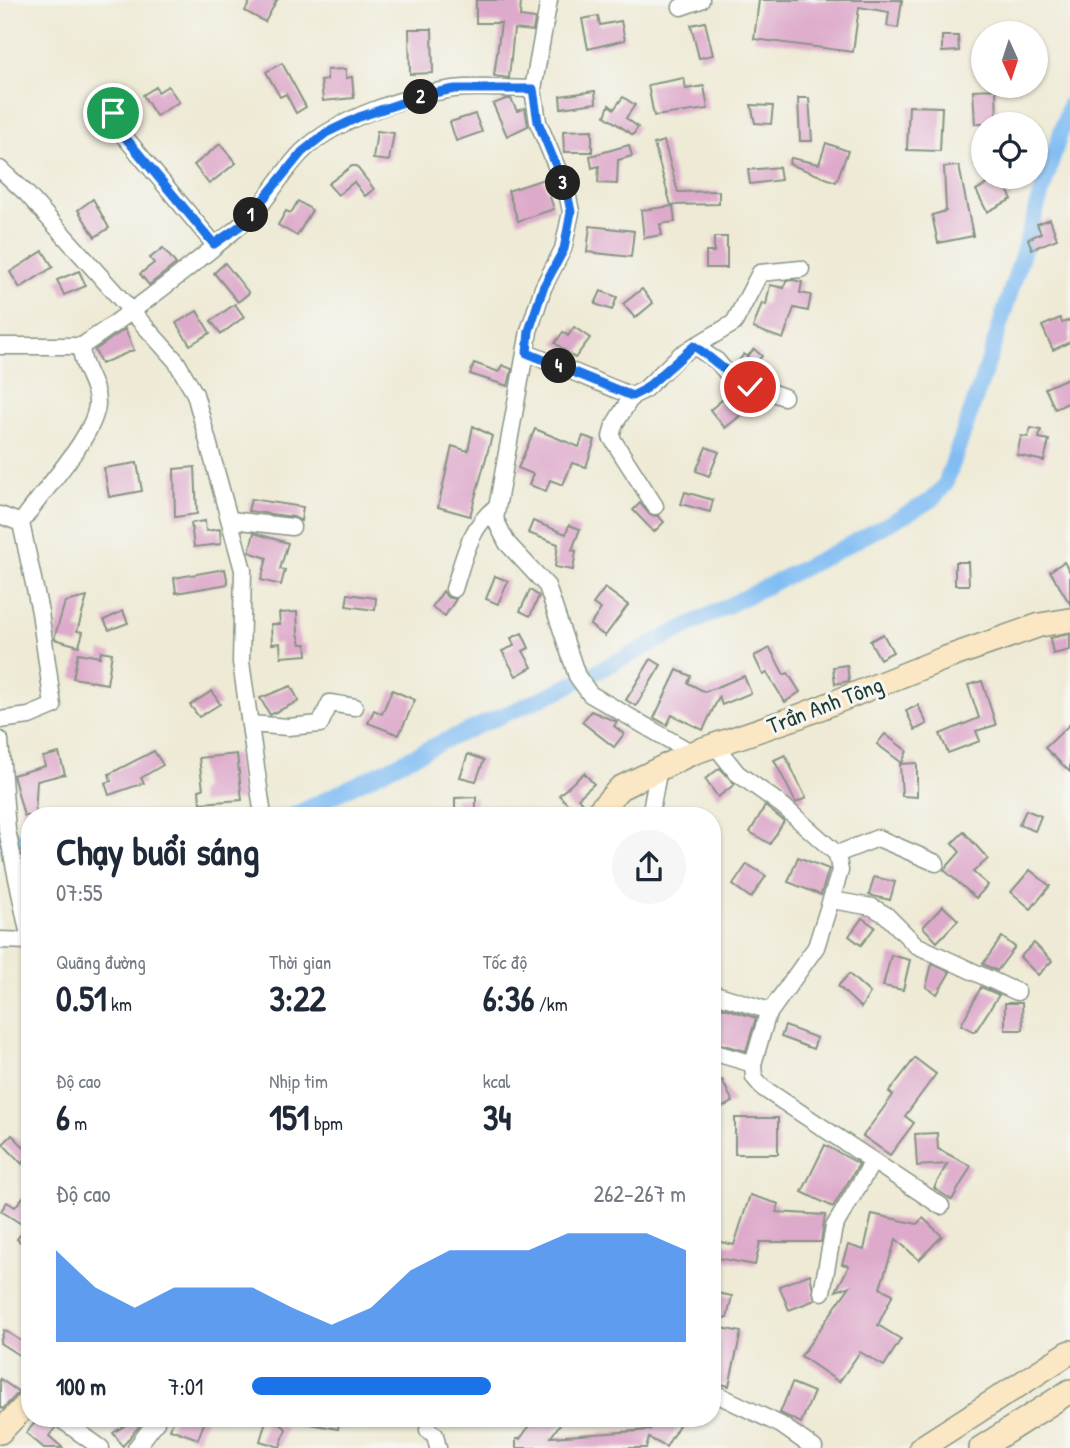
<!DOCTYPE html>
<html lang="vi">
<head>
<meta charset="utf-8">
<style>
	body { margin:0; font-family:"Patrick Hand",sans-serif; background:#f6f6f7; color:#1f2937; height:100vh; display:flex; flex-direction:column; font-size:26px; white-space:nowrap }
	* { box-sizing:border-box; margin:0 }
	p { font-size:23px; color:#747a83 }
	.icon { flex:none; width:38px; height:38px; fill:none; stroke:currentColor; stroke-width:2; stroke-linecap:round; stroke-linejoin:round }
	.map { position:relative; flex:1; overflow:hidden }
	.details { position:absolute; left:21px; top:807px; width:700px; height:620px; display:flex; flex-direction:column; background:#fff; border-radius:28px; box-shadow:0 2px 5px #0004 }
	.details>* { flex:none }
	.needle { width:46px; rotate:177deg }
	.buttons { position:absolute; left:971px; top:21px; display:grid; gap:14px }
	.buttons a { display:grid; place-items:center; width:77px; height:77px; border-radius:50%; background:#fff; box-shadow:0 2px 5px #0004; font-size:35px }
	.pin { position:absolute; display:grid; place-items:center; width:60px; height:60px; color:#fff; margin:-30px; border:4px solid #fff; border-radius:50%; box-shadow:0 2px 7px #0007 }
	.km { position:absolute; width:35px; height:35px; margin:-18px; border-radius:50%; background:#222; color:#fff; font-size:19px; line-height:35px; text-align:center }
	.round { display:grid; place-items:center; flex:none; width:74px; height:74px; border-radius:37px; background:#f6f6f7 }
	.headline { display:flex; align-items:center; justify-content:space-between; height:119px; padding:0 35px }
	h1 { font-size:38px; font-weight:700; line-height:52px }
	.stats { display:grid; grid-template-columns:repeat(3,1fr); gap:10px; height:119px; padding:7px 35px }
	.stats div { display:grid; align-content:center }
	.stats b { font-size:35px; font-weight:700 }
	.stats small { font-size:19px; font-weight:400 }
	.stats p { font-size:19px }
	.chart { height:196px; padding:14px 35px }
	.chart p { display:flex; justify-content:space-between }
	.chart svg { width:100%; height:126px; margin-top:7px; fill:#1a73e8; opacity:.7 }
	ul { padding:0 35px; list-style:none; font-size:23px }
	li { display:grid; grid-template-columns:112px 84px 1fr; align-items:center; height:52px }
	li i { height:18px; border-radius:9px; background:#1a73e8 }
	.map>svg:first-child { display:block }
</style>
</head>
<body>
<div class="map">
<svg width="1070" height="1448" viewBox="0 0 1070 1448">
	<rect width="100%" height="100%" fill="#f6f6f2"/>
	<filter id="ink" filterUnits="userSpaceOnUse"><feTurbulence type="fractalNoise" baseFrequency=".0143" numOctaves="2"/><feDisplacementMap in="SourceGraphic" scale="14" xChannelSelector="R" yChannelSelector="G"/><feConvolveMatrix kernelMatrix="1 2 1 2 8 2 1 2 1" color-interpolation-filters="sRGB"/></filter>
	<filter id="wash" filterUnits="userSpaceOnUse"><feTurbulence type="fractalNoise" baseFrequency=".00686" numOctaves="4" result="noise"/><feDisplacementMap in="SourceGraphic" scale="28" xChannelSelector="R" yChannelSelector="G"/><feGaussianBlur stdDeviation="1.57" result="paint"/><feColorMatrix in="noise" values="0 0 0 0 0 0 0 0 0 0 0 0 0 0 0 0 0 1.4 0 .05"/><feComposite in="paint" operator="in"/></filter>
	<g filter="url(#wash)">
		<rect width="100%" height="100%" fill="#eeead5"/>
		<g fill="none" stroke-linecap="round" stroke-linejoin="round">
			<g stroke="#81bdf3" stroke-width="16">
				<polyline points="292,816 444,741 556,692 839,550 932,500 945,485 990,357 1070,103"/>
				<polyline points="0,838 30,840"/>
			</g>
		</g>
		<g id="blocks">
			<g fill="#deaacb">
				<polygon points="251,0 277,0 265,22 245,11"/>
				<polygon points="476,0 521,0 520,17 535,19 533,31 514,29 509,78 494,76 501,23 476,23"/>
				<polygon points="759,0 902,0 898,28 887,26 889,12 859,7 853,52 754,39"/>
				<polygon points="598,16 600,25 621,21 625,40 588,49 582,19"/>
				<polygon points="705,22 713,55 699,58 691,25"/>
				<polygon points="409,29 432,29 433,73 410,74"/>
				<polygon points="942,36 958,36 959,51 942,52"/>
				<polygon points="282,63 306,107 296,113 286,94 280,97 266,72"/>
				<polygon points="346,69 346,78 352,77 354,98 323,101 321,81 327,80 327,70"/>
				<polygon points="684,78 686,89 704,86 708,109 654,116 648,85"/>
				<polygon points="168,86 179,102 156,116 143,95 156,87 158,92"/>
				<polygon points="996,89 997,124 975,124 973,90"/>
				<polygon points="595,91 596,103 561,108 560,96"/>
				<polygon points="623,97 635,105 626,118 638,127 633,135 605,116 609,105 614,109"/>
				<polygon points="798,98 809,98 812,141 800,141"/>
				<polygon points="506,99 511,99 517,111 525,108 528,126 507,136 493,104"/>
				<polygon points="751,105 773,106 771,124 755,123"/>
				<polygon points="909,106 942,107 940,151 907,150"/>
				<polygon points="475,114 482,132 456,141 450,122"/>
				<polygon points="592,130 592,152 564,152 563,131"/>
				<polygon points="377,131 394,133 389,161 373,159"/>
				<polygon points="664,141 678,192 719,191 719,204 671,205 654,144"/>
				<polygon points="826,143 848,151 836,182 789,164 791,158 819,164"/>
				<polygon points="220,144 236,163 209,184 194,165"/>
				<polygon points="629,145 632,156 618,160 617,184 598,183 599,166 592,168 590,156"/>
				<polygon points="352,166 356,166 374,189 365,196 354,182 338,195 328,184"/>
				<polygon points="959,166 973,236 938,243 932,215 946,211 944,167"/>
				<polygon points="779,167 781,180 750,184 748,170"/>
				<polygon points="1000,177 1012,199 987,212 976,190"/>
				<polygon points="544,179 554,209 518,221 508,191"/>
				<polygon points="93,199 109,228 95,237 78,210"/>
				<polygon points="298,201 312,210 297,236 278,225 286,211 291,213"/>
				<polygon points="673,206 675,222 660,224 662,235 644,238 641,210"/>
				<polygon points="1050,219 1057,239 1032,249 1028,239 1041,233 1037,224"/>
				<polygon points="590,226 634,231 631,257 587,252"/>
				<polygon points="714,237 727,237 727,268 706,268 706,252 714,252"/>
				<polygon points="163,248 176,264 149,285 140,274 154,263 150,258"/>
				<polygon points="43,251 53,267 20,288 10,272"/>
				<polygon points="225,263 249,293 238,302 214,273"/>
				<polygon points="79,271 86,286 64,295 57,280"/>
				<polygon points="793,280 802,282 800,293 811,295 808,311 794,308 783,339 753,328 762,303 766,305 770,285 784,288 786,281"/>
				<polygon points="642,289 653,303 635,318 623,304"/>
				<polygon points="601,291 617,297 612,310 595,304"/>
				<polygon points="235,304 244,317 221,334 211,321"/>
				<polygon points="197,311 210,333 190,345 176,323"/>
				<polygon points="1060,318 1062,323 1070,320 1070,342 1053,350 1042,326"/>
				<polygon points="574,327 590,338 575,358 555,343 563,332 568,336"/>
				<polygon points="125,329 134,350 101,364 95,350"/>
				<polygon points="754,349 762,356 748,373 737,369 735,366 744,354 747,357"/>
				<polygon points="474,363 499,372 502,365 512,369 508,386 470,374"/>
				<polygon points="1070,377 1070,402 1055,409 1045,388"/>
				<polygon points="734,390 751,407 725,428 710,410"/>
				<polygon points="473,426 492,436 470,516 438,507 452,446 468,451"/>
				<polygon points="1031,428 1041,430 1039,438 1049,440 1044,461 1017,455 1021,436 1028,437"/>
				<polygon points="535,429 579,447 583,436 595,440 586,467 572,463 563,485 550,480 546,491 529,485 533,474 518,468"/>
				<polygon points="706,447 719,452 709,476 696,471"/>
				<polygon points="137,463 142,491 109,497 104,468"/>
				<polygon points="195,467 197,514 175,517 174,469"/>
				<polygon points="685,492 713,500 710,512 681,504"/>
				<polygon points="251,499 303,507 301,521 293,517 248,511"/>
				<polygon points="640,503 650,515 658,516 664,522 654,532 633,510"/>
				<polygon points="205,521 206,531 220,529 221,544 194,547 191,523"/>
				<polygon points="533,521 566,534 569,525 580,529 572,550 576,551 573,570 555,567 558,544 528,533"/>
				<polygon points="254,533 288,543 280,569 285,570 281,585 261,580 267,558 249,552"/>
				<polygon points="955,562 968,562 969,585 955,585"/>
				<polygon points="1064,562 1070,572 1070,604 1050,571"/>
				<polygon points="225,569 228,584 176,593 174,578"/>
				<polygon points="495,576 508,581 498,604 486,599"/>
				<polygon points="605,588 628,605 605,636 590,625 601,609 593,604"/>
				<polygon points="530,590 539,596 530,616 520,611"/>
				<polygon points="443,591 447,597 456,599 445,616 432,607"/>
				<polygon points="348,594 376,598 375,610 346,606"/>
				<polygon points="87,597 77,631 83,632 79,646 54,639 65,602"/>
				<polygon points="123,611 128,623 109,630 104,620"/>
				<polygon points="297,612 298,633 301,644 306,644 307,655 281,657 280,643 272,644 271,624 280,624 279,613"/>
				<polygon points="522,633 529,648 523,651 532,667 516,676 502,651 514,646 511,638"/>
				<polygon points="883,634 893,652 880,659 870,641"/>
				<polygon points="1070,634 1070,650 1053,654 1050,638"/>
				<polygon points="770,648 784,675 788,673 800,692 785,702 767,673 763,675 754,656"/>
				<polygon points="101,651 112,653 107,684 73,678 78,653 100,657"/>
				<polygon points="651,659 661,665 636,706 626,700"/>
				<polygon points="847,665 849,681 835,684 833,667"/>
				<polygon points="677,670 691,676 688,683 705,692 744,676 751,693 722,705 719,697 703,730 672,715 667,725 654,718"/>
				<polygon points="982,681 996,725 976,731 980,741 948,753 940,734 979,718 968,685"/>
				<polygon points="291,686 299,701 270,715 260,698"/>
				<polygon points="392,690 415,700 399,735 368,723 374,710 382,714"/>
				<polygon points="212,691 220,704 199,717 190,705"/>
				<polygon points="918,705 927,724 915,730 906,711"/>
				<polygon points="591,711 617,722 614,726 624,734 614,747 582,722"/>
				<polygon points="1070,724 1070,772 1045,748"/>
				<polygon points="885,734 907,751 902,763 877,744"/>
				<polygon points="154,751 163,765 141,778 144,783 109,795 105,783 111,781 109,774"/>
				<polygon points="59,753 65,774 37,781 35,816 24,816 13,775 45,766 43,757"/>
				<polygon points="237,754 242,800 200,803 199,790 203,789 199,758"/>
				<polygon points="468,754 484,760 476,781 460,777"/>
				<polygon points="785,755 806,798 796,803 774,760"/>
				<polygon points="917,763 917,797 902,796 900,764"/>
				<polygon points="720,768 735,784 718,797 705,779"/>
				<polygon points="584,773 594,784 578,798 583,804 574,811 559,795"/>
				<polygon points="476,797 476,816 455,816 455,798"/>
				<polygon points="765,806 784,821 770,844 750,832"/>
				<polygon points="1026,810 1041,816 1035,831 1019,825"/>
				<polygon points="964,832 988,859 973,872 988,885 976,898 944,870 960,852 952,843"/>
				<polygon points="798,857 829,869 821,895 788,882"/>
				<polygon points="747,864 766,876 751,898 733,885"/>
				<polygon points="1030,870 1050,886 1031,909 1011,892"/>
				<polygon points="874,877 895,882 890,900 869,895"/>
				<polygon points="943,906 958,920 937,942 923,927"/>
				<polygon points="862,918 875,927 861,945 849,936"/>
				<polygon points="1002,937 1015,947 997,971 983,964"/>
				<polygon points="1034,943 1052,961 1038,975 1020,957"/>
				<polygon points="891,955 910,960 903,990 883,986"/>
				<polygon points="932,964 950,972 937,994 926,987"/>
				<polygon points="849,974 870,993 861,1008 838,986"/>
				<polygon points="981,987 999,995 975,1032 961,1025"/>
				<polygon points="1005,1003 1022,1003 1023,1030 1005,1030"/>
				<polygon points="712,1004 756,1018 746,1051 712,1042"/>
				<polygon points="785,1026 817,1038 813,1049 781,1037"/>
				<polygon points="915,1058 936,1074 905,1116 914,1123 890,1155 863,1136 893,1095 889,1092"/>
				<polygon points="722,1080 733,1102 712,1112 712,1085"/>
				<rect x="735" y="1118" width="43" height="36"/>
				<polygon points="937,1133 938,1149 971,1166 952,1200 934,1188 947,1164 917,1166 915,1134"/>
				<polygon points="12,1135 30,1153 22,1164 3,1144"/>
				<polygon points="825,1145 859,1164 833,1207 802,1192"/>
				<polygon points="30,1189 30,1250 17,1239 26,1227 1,1211 7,1202 15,1207"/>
				<polygon points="750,1195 779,1204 776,1212 825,1215 821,1242 760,1242 755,1265 712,1257 712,1240 734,1245"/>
				<polygon points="872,1214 917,1224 923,1218 942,1236 919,1260 896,1239 880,1288 893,1294 878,1325 901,1339 884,1366 860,1352 839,1382 801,1356 850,1286 836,1291 849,1266 842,1264 848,1245 864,1250"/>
				<polygon points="810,1274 815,1300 789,1310 779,1286"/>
				<polygon points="712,1292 732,1296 727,1318 712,1315"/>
				<polygon points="722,1328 741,1332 729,1386 712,1382"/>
				<polygon points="4,1330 26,1344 19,1355 0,1343"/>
				<polygon points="0,1379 19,1392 3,1409 0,1407"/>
				<polygon points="792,1383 814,1392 801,1423 780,1413"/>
				<polygon points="39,1418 49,1418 55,1428 49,1436 63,1448 44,1448 26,1433"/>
				<polygon points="110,1418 137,1418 141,1424 123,1446 113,1433 124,1426"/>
				<polygon points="174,1418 206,1418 198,1439 170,1429"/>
				<polygon points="267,1418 283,1418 281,1424 286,1429 280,1447 260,1441"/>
				<polygon points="306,1418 340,1418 338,1429 305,1423"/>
				<polygon points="535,1418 564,1418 551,1437 651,1430 617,1421 617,1418 683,1418 666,1447 649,1438 646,1448 516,1448 516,1439 520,1439"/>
			</g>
		</g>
	</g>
	<g filter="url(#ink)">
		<use href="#blocks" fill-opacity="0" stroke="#869484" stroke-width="2"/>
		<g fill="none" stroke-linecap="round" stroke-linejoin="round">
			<g stroke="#869484" stroke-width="19">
				<g id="street">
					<polyline points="549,0 533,89 538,122 567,192 571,212 563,249 543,288 529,331 495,519 507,543 547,586 577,676 590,694 692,753"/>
					<polyline points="681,7 701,0"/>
					<polyline points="113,113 124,136 214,244"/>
					<polyline points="0,169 27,194 176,361 195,394 243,570 241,662 263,816"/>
					<polyline points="0,346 82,346"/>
					<polyline points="694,346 717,361 731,378 784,397"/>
					<polyline points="527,353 632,396 644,390 680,355 734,323 760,273 801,269"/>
					<polyline points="632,396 614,425 611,437 655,506"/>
					<polyline points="0,515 21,523"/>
					<polyline points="231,520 292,527"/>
					<path d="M454 589C464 558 469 528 496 507"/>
					<path d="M0 720 29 716 53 706 40 612 21 523C40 493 98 434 97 402 97 382 79 365 82 346 137 309 191 267 242 224 267 204 280 173 303 151 336 119 408 95 453 89 479 86 507 89 533 89"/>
					<polyline points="250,724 288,727 320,724 330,703 355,707"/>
					<polyline points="0,740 7,830 30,941"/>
					<polyline points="714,744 737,773 783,806 837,854 840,871 816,947 767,1016 753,1064 754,1077 763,1088 941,1206"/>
					<polyline points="650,816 659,768"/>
					<polyline points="837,854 878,838 936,863"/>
					<polyline points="832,900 872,907 886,915 916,945 1017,992"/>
					<polyline points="0,940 30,941"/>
					<polyline points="712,993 770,1011"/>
					<polyline points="712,1052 753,1064"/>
					<polyline points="822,1292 834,1227 872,1163"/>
					<polyline points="712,1392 781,1425 814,1448"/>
					<polyline points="59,1418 101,1448"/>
					<polyline points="428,1430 435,1435 438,1448"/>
					<polyline points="136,1448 156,1422"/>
				</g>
			</g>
			<g stroke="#869484" stroke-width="26">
				<g id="secondary">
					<polyline points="594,816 620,788 692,753 800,716 943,659 1040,625 1070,620"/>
					<polyline points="0,1432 30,1401"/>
					<polyline points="921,1448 1070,1352"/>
					<polyline points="981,1448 1070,1391"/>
				</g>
			</g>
			<use href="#street" stroke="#fff" stroke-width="16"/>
			<use href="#secondary" stroke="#fbe7c3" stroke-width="23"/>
		</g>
	</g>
	<g fill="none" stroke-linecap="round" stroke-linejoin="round" filter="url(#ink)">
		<g stroke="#fff" stroke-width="14">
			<path id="route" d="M113 113 124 136 214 244 243 224 302 152 326 133 359 117 428 94 455 89H533L538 122 567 192 571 212 564 249 543 288 529 331 527 353 632 396 644 390 694 346C714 359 729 376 750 387"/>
		</g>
		<use href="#route" stroke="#1a73e8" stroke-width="9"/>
	</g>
	<g text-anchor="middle" stroke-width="6" stroke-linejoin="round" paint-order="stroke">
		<g font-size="23" fill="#1f3d34" stroke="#f6f6f2">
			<text transform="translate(825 705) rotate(-21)" y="8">Trần Anh Tông</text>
		</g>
	</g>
</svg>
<div class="buttons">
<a><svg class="needle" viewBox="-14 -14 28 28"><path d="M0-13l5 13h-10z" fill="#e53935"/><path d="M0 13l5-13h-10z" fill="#747a83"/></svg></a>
<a><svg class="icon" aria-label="locate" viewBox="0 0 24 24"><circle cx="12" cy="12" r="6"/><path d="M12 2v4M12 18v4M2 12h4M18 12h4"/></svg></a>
</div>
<div class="pin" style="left:113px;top:113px;background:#1e9e55"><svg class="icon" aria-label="arrive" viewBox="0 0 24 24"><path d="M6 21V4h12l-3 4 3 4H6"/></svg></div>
<div class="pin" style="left:750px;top:387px;background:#d93025"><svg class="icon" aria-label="check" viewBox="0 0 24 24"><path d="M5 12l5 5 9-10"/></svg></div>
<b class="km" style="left:251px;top:215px">1</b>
<b class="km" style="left:421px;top:97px">2</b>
<b class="km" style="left:563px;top:183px">3</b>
<b class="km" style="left:559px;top:366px">4</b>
<section class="details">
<div class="headline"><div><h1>Chạy buổi sáng</h1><p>07:55</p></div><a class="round"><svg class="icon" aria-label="share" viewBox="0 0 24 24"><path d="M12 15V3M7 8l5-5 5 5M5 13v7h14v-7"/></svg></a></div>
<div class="stats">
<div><p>Quãng đường</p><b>0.51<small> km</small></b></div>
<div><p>Thời gian</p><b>3:22</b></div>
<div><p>Tốc độ</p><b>6:36<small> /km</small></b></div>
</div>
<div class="stats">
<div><p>Độ cao</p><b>6<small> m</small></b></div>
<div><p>Nhịp tim</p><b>151<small> bpm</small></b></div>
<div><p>kcal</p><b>34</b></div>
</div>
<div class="chart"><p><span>Độ cao</span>262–267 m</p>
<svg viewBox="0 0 160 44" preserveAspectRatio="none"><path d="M0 44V12L10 25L20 32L30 25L40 25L50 25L60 32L70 38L80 32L90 19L100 12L110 12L120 12L130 6L140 6L150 6L160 12V44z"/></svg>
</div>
<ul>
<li><b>100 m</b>7:01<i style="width:55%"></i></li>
</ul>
</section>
</div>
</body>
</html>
